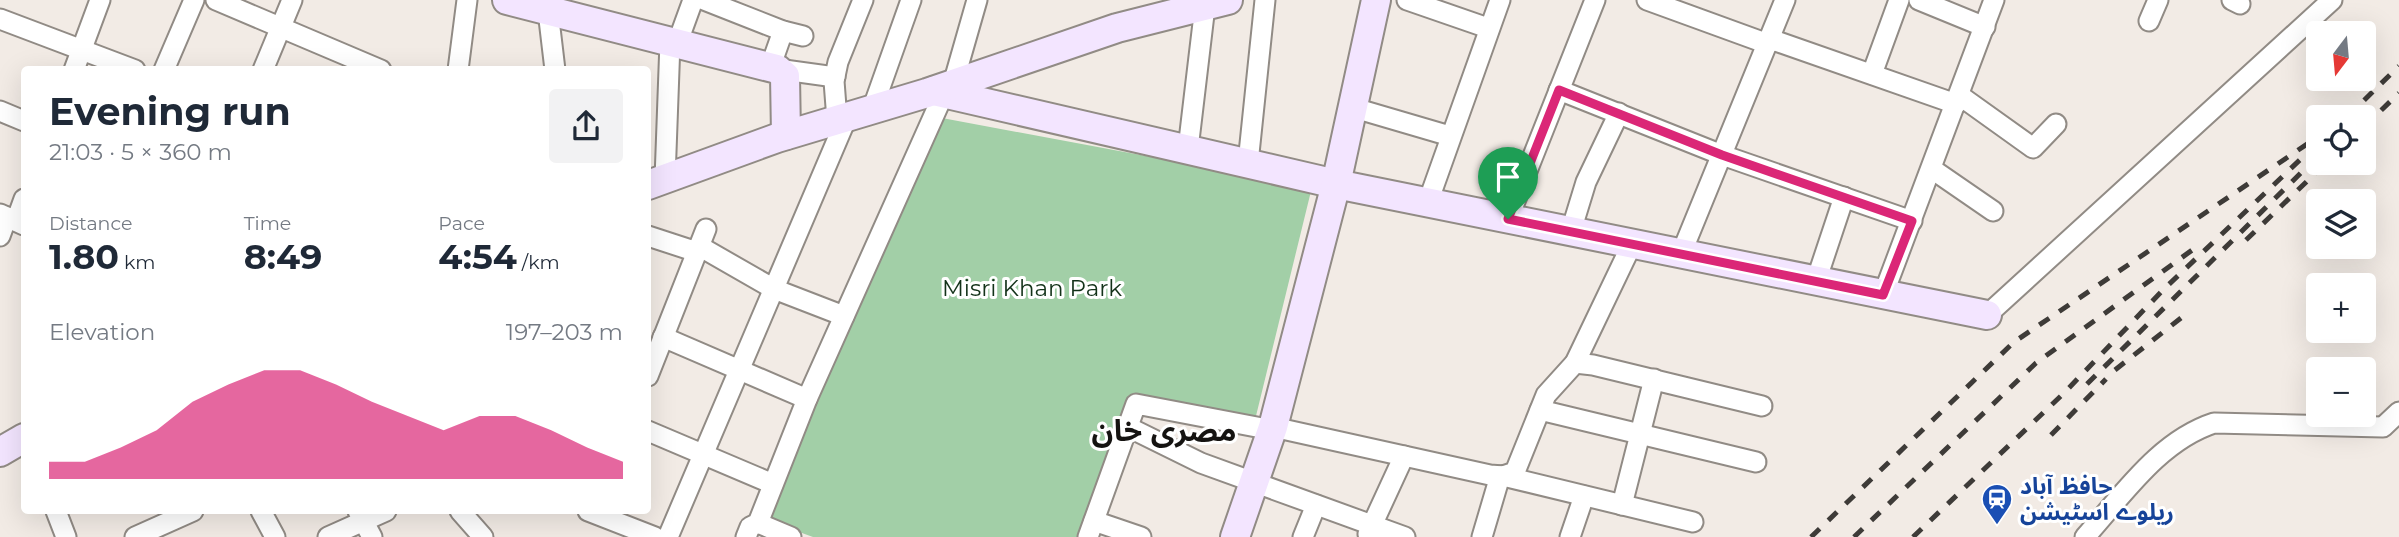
<!DOCTYPE html>
<html lang="en">
<head>
<meta charset="utf-8">
<style>
	body { margin:0; font-family:Montserrat,"Noto Sans Arabic",sans-serif; background:#f2f2f3; color:#1f2937; height:100vh; display:flex; flex-direction:column; font-size:26px; white-space:nowrap }
	* { box-sizing:border-box; margin:0 }
	p { font-size:23px; color:#747a83 }
	.icon { flex:none; width:38px; height:38px; fill:none; stroke:currentColor; stroke-width:2; stroke-linecap:round; stroke-linejoin:round }
	.map { position:relative; flex:1; overflow:hidden }
	.details { position:absolute; left:21px; top:66px; width:630px; height:448px; display:flex; flex-direction:column; background:#fff; border-radius:7px; box-shadow:0 7px 28px #0002 }
	.details>* { flex:none }
	.needle { width:46px; rotate:196deg }
	.controls { position:absolute; left:2306px; top:21px; display:grid; gap:14px }
	.controls a { display:grid; place-items:center; width:70px; height:70px; border-radius:7px; background:#fff; box-shadow:0 7px 28px #0002; font-size:35px }
	.pin { position:absolute; display:grid; place-items:center; width:60px; height:60px; color:#fff; margin:-72px -30px; border-radius:50% 50% 50% 0; rotate:-45deg; box-shadow:0 0 7px #0007 }
	.pin .icon { rotate:45deg }
	.round { display:grid; place-items:center; flex:none; width:74px; height:74px; border-radius:7px; background:#f2f2f3 }
	.overview { display:flex; align-items:center; justify-content:space-between; height:119px; padding:0 28px }
	h1 { font-size:38px; font-weight:700; line-height:52px }
	.metrics { display:grid; grid-template-columns:repeat(3,1fr); gap:10px; height:119px; padding:7px 28px }
	.metrics div { display:grid; align-content:center }
	.metrics b { font-size:35px; font-weight:700 }
	.metrics small { font-size:19px; font-weight:400 }
	.metrics p { font-size:19px }
	.chart { height:196px; padding:14px 28px }
	.chart p { display:flex; justify-content:space-between }
	.chart svg { width:100%; height:126px; margin-top:7px; fill:#db2777; opacity:.7 }
	.map>svg:first-child { display:block }
</style>
</head>
<body>
<div class="map">
<svg width="2399" height="537" viewBox="0 0 2399 537">
	<rect width="100%" height="100%" fill="#f2ebe5"/>
	<polygon fill="#a2cfa7" points="942,118 1312,187 1255,420 1134,399 1081,537 813,537 766,520"/>
	<g fill="none" stroke-linecap="round" stroke-linejoin="round">
		<g stroke="#918b85" stroke-width="23">
			<g id="street">
				<polyline points="216,0 381,70"/>
				<polyline points="704,0 783,31 803,36"/>
				<polyline points="1407,0 1488,28"/>
				<polyline points="1647,0 1768,44"/>
				<polyline points="1919,0 1985,27"/>
				<polyline points="2232,0 2240,4"/>
				<polyline points="548,11 555,70"/>
				<polyline points="0,19 135,70"/>
				<polyline points="2149,21 2158,0"/>
				<polyline points="1770,39 1956,104"/>
				<polyline points="677,44 693,0"/>
				<polyline points="770,68 783,31"/>
				<polyline points="777,69 835,77"/>
				<polyline points="74,70 100,0"/>
				<polyline points="164,70 194,0"/>
				<polyline points="263,70 292,0"/>
				<polyline points="458,70 467,0"/>
				<polyline points="1872,74 1899,0"/>
				<polyline points="953,84 977,0"/>
				<polyline points="1559,90 1722,155 1912,221"/>
				<polyline points="1959,95 2033,148 2056,124"/>
				<polyline points="1351,107 1450,136"/>
				<polyline points="872,110 911,0"/>
				<polyline points="0,111 24,121"/>
				<polyline points="837,120 834,81 838,62 863,0"/>
				<polyline points="1188,149 1205,6"/>
				<polyline points="1248,163 1265,0"/>
				<polyline points="1932,169 1993,211"/>
				<polyline points="665,179 670,42"/>
				<polyline points="1428,202 1500,0"/>
				<polyline points="0,214 24,225"/>
				<polyline points="1508,219 1595,0"/>
				<polyline points="16,221 24,199"/>
				<polyline points="1571,231 1586,182 1619,113"/>
				<polyline points="0,236 7,217"/>
				<polyline points="648,236 697,252"/>
				<polyline points="699,246 774,289 844,316"/>
				<polyline points="1681,254 1785,0"/>
				<polyline points="1816,281 1844,197"/>
				<polyline points="1883,295 1994,0"/>
				<polyline points="1987,315 2332,0"/>
				<polyline points="663,337 807,399"/>
				<polyline points="1575,363 1593,365 1762,406"/>
				<polyline points="648,376 706,229"/>
				<polyline points="1540,410 1756,462"/>
				<polyline points="1128,427 1201,463 1405,537"/>
				<polyline points="1273,427 1490,475 1503,476 1515,472 1546,395 1575,363 1632,244"/>
				<polyline points="648,431 773,484"/>
				<polyline points="1503,476 1693,522"/>
				<polyline points="1622,505 1654,379"/>
				<polyline points="56,511 66,537"/>
				<polyline points="261,511 275,537"/>
				<polyline points="358,511 372,537"/>
				<polyline points="460,511 483,537"/>
				<polyline points="588,511 655,537"/>
				<polyline points="1094,521 1141,537"/>
				<polyline points="758,523 791,537"/>
				<polyline points="1368,534 1404,456"/>
				<polyline points="135,537 193,511"/>
				<polyline points="328,537 386,511"/>
				<polyline points="668,537 847,117"/>
				<polyline points="746,537 750,527 758,523 807,399 944,93"/>
				<polyline points="1088,537 1136,404 1272,430"/>
				<polyline points="1303,537 1316,505"/>
				<polyline points="1482,537 1500,476"/>
				<polyline points="1570,537 1584,496"/>
				<path d="M2085 537C2123 495 2159 441 2214 423L2383 427 2399 412"/>
			</g>
		</g>
		<g stroke="#918b85" stroke-width="32">
			<g id="secondary">
				<polyline points="507,0 777,69 785,76 786,135"/>
				<polyline points="934,91 1336,184 1987,315"/>
				<polyline points="648,185 777,138 927,93 1117,28 1228,0"/>
				<polyline points="0,452 24,438"/>
				<polyline points="1235,537 1273,427 1336,184 1376,0"/>
			</g>
		</g>
		<use href="#street" stroke="#fff" stroke-width="19"/>
		<use href="#secondary" stroke="#f3e5ff" stroke-width="28"/>
		<g stroke="#3e3b38" stroke-width="5" stroke-dasharray="12 12" stroke-linecap="butt">
			<polyline points="2347,117 2399,66"/>
			<polyline points="2364,127 2399,93"/>
			<polyline points="2246,240 2326,163"/>
			<polyline points="2115,370 2186,314"/>
			<polyline points="2087,384 2319,155"/>
			<polyline points="2051,435 2106,379"/>
			<polyline points="1811,537 2014,342 2319,136"/>
			<polyline points="1854,537 2036,363 2195,248"/>
			<polyline points="1913,537 2065,392 2163,290 2304,156"/>
		</g>
	</g>
	<g fill="none" stroke-linecap="round" stroke-linejoin="round">
		<g stroke="#fff" stroke-width="14">
			<polygon id="route" points="1559,90 1722,155 1912,221 1883,295 1508,219"/>
		</g>
		<use href="#route" stroke="#db2777" stroke-width="9"/>
	</g>
	<defs>
		<g id="station-pin" transform="scale(1.575)"><path d="M0 17L-7.5 6A9.5 9.5 0 1 1 7.5 6Z" fill="#1a4fb4" stroke="#fff"/><path d="M-3-6H3Q5-6 5-4V2Q5 4 3 4L4.5 6H3L1.5 4h-3L-3 6H-4.5L-3 4Q-5 4-5 2V-4Q-5-6-3-6ZM-3.5-4v3h7v-3ZM-3.5 1v1.5H-2V1ZM2 1v1.5H3.5V1Z" fill="#fff"/></g>
	</defs>
	<g fill-rule="evenodd">
		<use href="#station-pin" x="1997" y="499"/>
	</g>
	<g text-anchor="middle" stroke-width="6" stroke-linejoin="round" paint-order="stroke">
		<g font-size="23" fill="#133219" stroke="#fff">
			<text x="1032" y="296">Misri Khan Park</text>
		</g>
		<g font-size="23" font-weight="bold" fill="#164399" stroke="#fff" text-anchor="start">
			<text x="2020" y="494">حافظ آباد<tspan x="2020" dy="26">ریلوے اسٹیشن</tspan></text>
		</g>
		<g font-size="30" font-weight="bold" fill="#151311" stroke="#fff">
			<text x="1164" y="441">مصری خان</text>
		</g>
	</g>
</svg>
<div class="controls">
<a><svg class="needle" viewBox="-14 -14 28 28"><path d="M0-13l5 13h-10z" fill="#e53935"/><path d="M0 13l5-13h-10z" fill="#747a83"/></svg></a>
<a><svg class="icon" aria-label="locate" viewBox="0 0 24 24"><circle cx="12" cy="12" r="6"/><path d="M12 2v4M12 18v4M2 12h4M18 12h4"/></svg></a>
<a><svg class="icon" aria-label="layers" viewBox="0 0 24 24"><path d="M12 4l9 5-9 5-9-5zM3 14l9 5 9-5"/></svg></a>
<a>+</a>
<a>−</a>
</div>
<div class="pin" style="left:1508px;top:219px;background:#1e9e55"><svg class="icon" aria-label="arrive" viewBox="0 0 24 24"><path d="M6 21V4h12l-3 4 3 4H6"/></svg></div>
<section class="details">
<div class="overview"><div><h1>Evening run</h1><p>21:03 · 5 × 360 m</p></div><a class="round"><svg class="icon" aria-label="share" viewBox="0 0 24 24"><path d="M12 15V3M7 8l5-5 5 5M5 13v7h14v-7"/></svg></a></div>
<div class="metrics">
<div><p>Distance</p><b>1.80<small> km</small></b></div>
<div><p>Time</p><b>8:49</b></div>
<div><p>Pace</p><b>4:54<small> /km</small></b></div>
</div>
<div class="chart"><p><span>Elevation</span>197–203 m</p>
<svg viewBox="0 0 160 44" preserveAspectRatio="none"><path d="M0 44V38L10 38L20 33L30 27L40 17L50 11L60 6L70 6L80 11L90 17L100 22L110 27L120 22L130 22L140 27L150 33L160 38V44z"/></svg>
</div>
</section>
</div>
</body>
</html>
